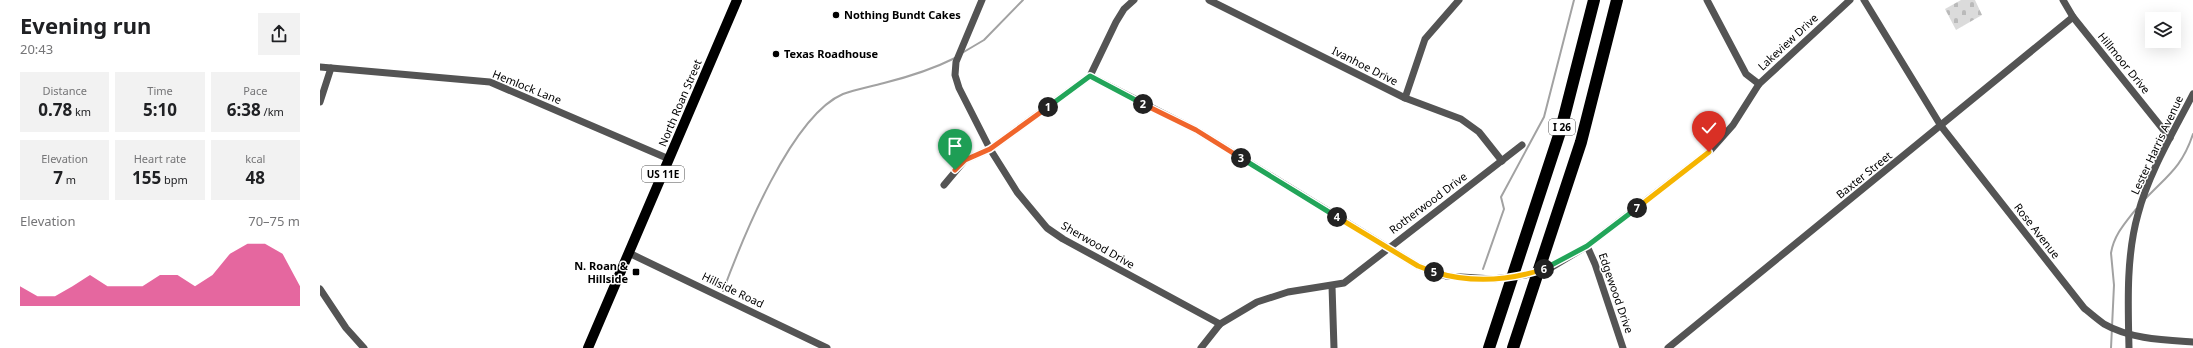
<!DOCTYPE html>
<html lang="en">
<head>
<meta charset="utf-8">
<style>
	body { margin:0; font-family:"Noto Sans",sans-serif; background:#f2f2f2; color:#202124; height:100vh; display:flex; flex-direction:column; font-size:15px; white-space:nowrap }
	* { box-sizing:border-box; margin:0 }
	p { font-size:13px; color:#757577 }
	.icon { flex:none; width:22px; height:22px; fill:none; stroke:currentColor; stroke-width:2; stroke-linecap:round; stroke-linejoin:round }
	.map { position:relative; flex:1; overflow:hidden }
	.details { display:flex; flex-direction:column; background:#fff; width:320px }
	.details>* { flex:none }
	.fabs { position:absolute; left:1825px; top:12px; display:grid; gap:8px }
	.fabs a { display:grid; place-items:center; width:36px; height:36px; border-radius:0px; background:#fff; box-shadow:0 4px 16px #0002; font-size:20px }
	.pin { position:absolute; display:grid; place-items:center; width:34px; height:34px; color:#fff; margin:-41px -17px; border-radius:50% 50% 50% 0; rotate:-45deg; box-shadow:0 0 4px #0007 }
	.pin .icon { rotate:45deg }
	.km { position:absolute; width:20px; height:20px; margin:-10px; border-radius:50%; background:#222; color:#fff; font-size:11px; line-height:20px; text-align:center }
	.round { display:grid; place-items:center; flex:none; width:42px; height:42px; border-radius:0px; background:#f2f2f2 }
	.summary { display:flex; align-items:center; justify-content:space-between; height:68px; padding:0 20px }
	h1 { font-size:22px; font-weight:700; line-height:30px }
	.figures { display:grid; grid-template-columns:repeat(3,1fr); gap:6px; height:68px; padding:4px 20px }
	.figures div { display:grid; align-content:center; border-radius:0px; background:#f2f2f2; text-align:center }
	.figures b { font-size:17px; font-weight:700 }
	.figures small { font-size:11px; font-weight:400 }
	.figures p { font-size:11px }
	.chart { height:112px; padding:8px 20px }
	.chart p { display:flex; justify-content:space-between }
	.chart svg { width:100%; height:72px; margin-top:4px; fill:#db2777; opacity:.7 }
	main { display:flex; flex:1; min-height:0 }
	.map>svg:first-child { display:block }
</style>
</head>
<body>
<main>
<section class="details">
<div class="summary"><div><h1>Evening run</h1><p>20:43</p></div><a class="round"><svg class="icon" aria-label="share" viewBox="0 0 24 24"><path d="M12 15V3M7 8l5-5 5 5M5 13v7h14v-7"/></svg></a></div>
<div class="figures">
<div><p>Distance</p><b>0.78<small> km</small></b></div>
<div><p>Time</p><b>5:10</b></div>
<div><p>Pace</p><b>6:38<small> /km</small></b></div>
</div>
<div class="figures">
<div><p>Elevation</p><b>7<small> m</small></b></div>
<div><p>Heart rate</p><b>155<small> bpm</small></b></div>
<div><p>kcal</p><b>48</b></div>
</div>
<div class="chart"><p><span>Elevation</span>70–75 m</p>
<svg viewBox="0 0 160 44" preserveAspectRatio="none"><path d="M0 44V32L10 38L20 38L30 32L40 25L50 32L60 32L70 32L80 25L90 25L100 32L110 25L120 12L130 6L140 6L150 12L160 32V44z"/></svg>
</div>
</section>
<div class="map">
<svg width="1873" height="348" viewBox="0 0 1873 348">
	<defs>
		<pattern id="cemetery-stones" width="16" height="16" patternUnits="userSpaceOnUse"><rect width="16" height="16" fill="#dbdbdb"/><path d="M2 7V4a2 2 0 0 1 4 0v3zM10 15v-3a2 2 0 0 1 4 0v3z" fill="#bababa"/></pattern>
	</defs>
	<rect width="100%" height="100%" fill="#fff"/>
	<polygon fill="url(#cemetery-stones)" points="1641,0 1655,0 1662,15 1636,30 1625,9"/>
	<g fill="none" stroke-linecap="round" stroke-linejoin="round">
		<g stroke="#a2a2a2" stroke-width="2">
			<polyline points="642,53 664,40 703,0"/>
			<path d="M1826 198C1848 175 1862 167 1873 134"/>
			<polyline points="1163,269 1184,209 1181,197 1224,117 1254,0"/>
			<path d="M403 291C422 240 471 116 523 94 536 89 550 87 564 83 588 77 613 69 635 58"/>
			<path d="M1791 348 1794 285 1791 253C1794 235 1805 223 1816 209"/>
		</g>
		<g stroke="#545454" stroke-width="7">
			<polyline points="662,0 636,62 635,75 639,88 670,149 697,192 727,228 743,239 900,324"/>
			<polyline points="889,0 1085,98 1141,119 1159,132 1182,161"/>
			<polyline points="1387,0 1426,74 1439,84"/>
			<path d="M1544 0 1621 126 1764 308C1770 313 1777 319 1784 324 1810 339 1844 340 1873 342"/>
			<polyline points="1743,0 1753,17 1850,138"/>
			<polyline points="0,67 170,82 349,159"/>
			<polyline points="770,76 876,130 1098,266 1126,276 1173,279 1206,275 1232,267 1267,246 1389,152 1413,125 1439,84 1530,0"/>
			<polyline points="1085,98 1105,39 1139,0"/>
			<polyline points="0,102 11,68"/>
			<polyline points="624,185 645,160 670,149 770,76 796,22 804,9 814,0"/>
			<polyline points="1267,246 1275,264 1303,348"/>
			<polyline points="309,253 507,348"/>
			<polyline points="1012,286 1014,348"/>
			<polyline points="0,289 26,328 44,348"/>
			<polyline points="881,348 900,324 937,302 968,292 1024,283 1202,145"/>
			<polyline points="1348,348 1753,17"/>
			<path d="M1809 348C1808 305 1806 256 1818 214 1829 172 1853 133 1873 94"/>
		</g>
		<polyline stroke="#000" stroke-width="10" points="268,348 417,0"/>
		<g stroke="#000" stroke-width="12">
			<polyline points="1169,348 1241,129 1274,0"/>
			<polyline points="1193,348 1261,142 1297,0"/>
		</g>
	</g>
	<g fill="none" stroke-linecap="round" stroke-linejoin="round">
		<g stroke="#fff" stroke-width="8">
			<polyline id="split-1" points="635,170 645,160 670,149 728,107"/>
		</g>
		<g stroke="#fff" stroke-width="8">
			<polyline id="split-2" points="728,107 770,76 823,104"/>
		</g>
		<g stroke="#fff" stroke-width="8">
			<polyline id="split-3" points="823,104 876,130 921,158"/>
		</g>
		<g stroke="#fff" stroke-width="8">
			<polyline id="split-4" points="921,158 1017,217"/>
		</g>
		<g stroke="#fff" stroke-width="8">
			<polyline id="split-5" points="1017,217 1098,266 1114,272"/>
		</g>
		<g stroke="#fff" stroke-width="8">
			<path id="split-6" d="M1114 272C1150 283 1188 281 1224 269"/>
		</g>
		<g stroke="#fff" stroke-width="8">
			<polyline id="split-7" points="1224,269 1267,246 1317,208"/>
		</g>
		<g stroke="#fff" stroke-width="8">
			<polyline id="split-8" points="1317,208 1389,152"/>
		</g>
		<use href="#split-1" stroke="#f0652b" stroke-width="5"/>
		<use href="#split-2" stroke="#22a559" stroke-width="5"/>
		<use href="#split-3" stroke="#f0652b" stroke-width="5"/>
		<use href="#split-4" stroke="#22a559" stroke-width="5"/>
		<use href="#split-5" stroke="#f5b400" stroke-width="5"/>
		<use href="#split-6" stroke="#f5b400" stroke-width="5"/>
		<use href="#split-7" stroke="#22a559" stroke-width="5"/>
		<use href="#split-8" stroke="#f5b400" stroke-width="5"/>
	</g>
	<g fill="#000" stroke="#fff" stroke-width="1.5">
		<circle cx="516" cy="15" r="4"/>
		<circle cx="456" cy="54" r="4"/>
		<rect x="312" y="268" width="8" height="8" rx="2"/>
	</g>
	<g text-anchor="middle" stroke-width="3" stroke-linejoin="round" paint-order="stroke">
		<g fill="#fff" stroke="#4c4c4c" stroke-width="1">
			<rect x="1229" y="119" width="26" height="16" rx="3"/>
			<rect x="322" y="166" width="42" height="16" rx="3"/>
		</g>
		<g font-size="10" font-weight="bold" fill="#000">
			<text x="1242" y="131">I 26</text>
			<text x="343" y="178">US 11E</text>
		</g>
		<g font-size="11" font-weight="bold" fill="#000" stroke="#fff" text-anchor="start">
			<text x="524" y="19">Nothing Bundt Cakes</text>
			<text x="464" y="58">Texas Roadhouse</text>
			<text x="308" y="270" text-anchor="end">N. Roan &amp;<tspan x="308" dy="13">Hillside</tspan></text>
		</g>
		<g font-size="11" fill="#000" stroke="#fff">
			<text transform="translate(1468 42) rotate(-43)" y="4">Lakeview Drive</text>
			<text transform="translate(1804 63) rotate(51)" y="4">Hillmoor Drive</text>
			<text transform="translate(1045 66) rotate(27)" y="4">Ivanhoe Drive</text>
			<text transform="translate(207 87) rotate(22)" y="4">Hemlock Lane</text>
			<text transform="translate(360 103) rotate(-67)" y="4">North Roan Street</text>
			<text transform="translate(1837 145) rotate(-65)" y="4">Lester Harris Avenue</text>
			<text transform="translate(1544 175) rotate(-39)" y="4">Baxter Street</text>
			<text transform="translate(1108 203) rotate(-37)" y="4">Rotherwood Drive</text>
			<text transform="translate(1717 231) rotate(52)" y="4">Rose Avenue</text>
			<text transform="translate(778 245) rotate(30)" y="4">Sherwood Drive</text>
			<text transform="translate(413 290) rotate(26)" y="4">Hillside Road</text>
			<text transform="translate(1296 293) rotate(71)" y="4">Edgewood Drive</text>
		</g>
	</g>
</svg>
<div class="fabs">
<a><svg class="icon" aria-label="layers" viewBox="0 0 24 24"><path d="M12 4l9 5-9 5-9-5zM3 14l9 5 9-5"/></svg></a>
</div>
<div class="pin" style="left:635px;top:170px;background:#1e9e55"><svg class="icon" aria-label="arrive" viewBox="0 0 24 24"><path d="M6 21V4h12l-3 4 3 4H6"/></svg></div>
<div class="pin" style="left:1389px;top:152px;background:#d93025"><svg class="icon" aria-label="check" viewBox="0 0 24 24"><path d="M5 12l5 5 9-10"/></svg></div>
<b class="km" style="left:728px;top:107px">1</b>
<b class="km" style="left:823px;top:104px">2</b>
<b class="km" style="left:921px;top:158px">3</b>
<b class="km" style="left:1017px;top:217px">4</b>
<b class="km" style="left:1114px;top:272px">5</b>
<b class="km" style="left:1224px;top:269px">6</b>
<b class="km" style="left:1317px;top:208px">7</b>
</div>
</main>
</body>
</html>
